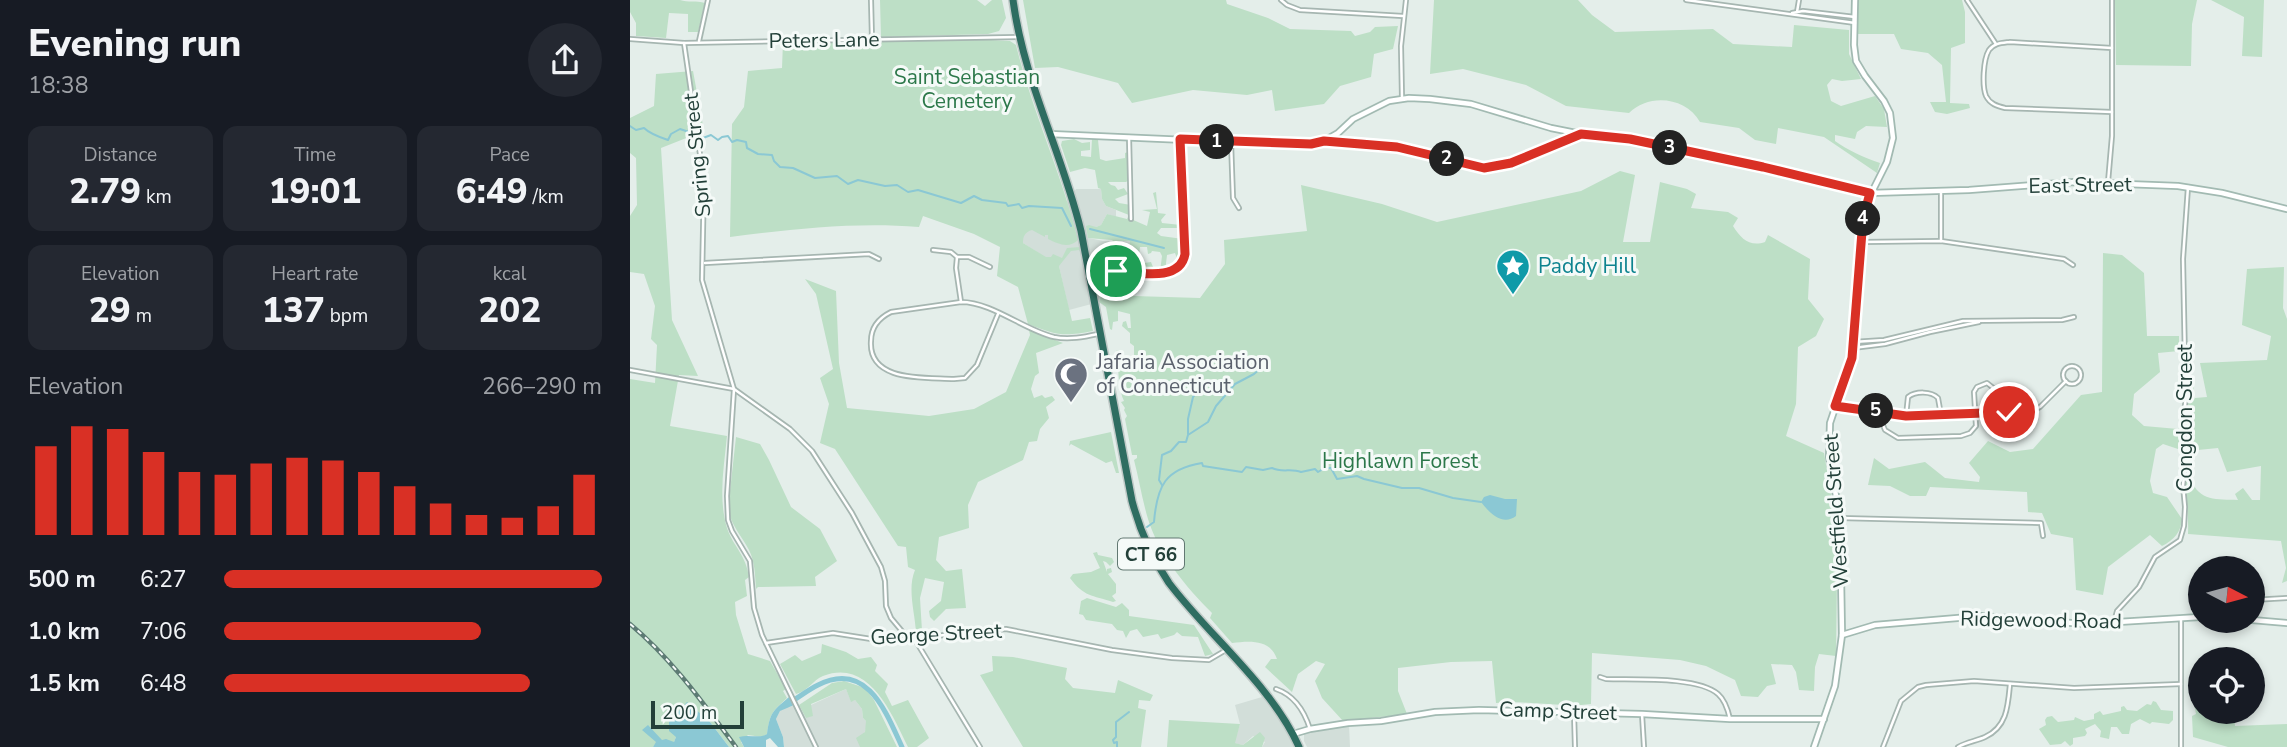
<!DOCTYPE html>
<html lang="en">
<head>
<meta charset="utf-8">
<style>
	body { margin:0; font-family:"Nunito Sans",sans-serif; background:#242831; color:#f1f3f6; height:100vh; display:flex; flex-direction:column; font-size:26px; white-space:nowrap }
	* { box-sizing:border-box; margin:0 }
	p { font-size:23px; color:#9ea1a6 }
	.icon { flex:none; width:38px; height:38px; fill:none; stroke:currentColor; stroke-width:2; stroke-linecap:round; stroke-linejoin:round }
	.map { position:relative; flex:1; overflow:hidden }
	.side { display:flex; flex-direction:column; background:#171b24; width:630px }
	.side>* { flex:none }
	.needle { width:46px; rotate:96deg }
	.fabs { position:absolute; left:1558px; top:556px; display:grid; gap:14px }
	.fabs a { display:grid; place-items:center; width:77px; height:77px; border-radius:50%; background:#171b24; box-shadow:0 4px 10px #0003; font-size:35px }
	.scale { position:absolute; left:21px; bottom:18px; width:93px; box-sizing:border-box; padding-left:7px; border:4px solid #234039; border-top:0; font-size:19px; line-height:24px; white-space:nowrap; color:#234039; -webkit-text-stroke:5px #f5faf8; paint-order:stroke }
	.pin { position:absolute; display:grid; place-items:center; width:60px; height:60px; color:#fff; margin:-30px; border:4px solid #fff; border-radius:50%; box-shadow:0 2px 7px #0007 }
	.km { position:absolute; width:35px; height:35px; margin:-18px; border-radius:50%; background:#222; color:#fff; font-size:19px; line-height:35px; text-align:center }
	.round { display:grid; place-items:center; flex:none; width:74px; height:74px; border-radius:37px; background:#242831 }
	.summary { display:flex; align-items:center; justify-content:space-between; height:119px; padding:0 28px }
	h1 { font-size:38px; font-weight:800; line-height:52px }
	.stats { display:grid; grid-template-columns:repeat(3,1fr); gap:10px; height:119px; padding:7px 28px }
	.stats div { display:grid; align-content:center; border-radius:14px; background:#242831; text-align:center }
	.stats b { font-size:35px; font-weight:800 }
	.stats small { font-size:19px; font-weight:400 }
	.stats p { font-size:19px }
	.chart { height:196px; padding:14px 28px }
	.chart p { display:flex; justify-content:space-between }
	.chart svg { width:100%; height:126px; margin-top:7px; stroke:#d93025; stroke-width:6 }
	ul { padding:0 28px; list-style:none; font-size:23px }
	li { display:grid; grid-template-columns:112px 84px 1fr; align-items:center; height:52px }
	li i { height:18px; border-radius:9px; background:#d93025 }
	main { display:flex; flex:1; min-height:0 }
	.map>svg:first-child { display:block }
</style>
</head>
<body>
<main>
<section class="side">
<div class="summary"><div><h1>Evening run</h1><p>18:38</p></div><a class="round"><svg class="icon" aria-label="share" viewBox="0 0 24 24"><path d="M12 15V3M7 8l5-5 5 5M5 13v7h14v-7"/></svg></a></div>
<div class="stats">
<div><p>Distance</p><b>2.79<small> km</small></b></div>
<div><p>Time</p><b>19:01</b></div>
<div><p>Pace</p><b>6:49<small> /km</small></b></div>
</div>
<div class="stats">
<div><p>Elevation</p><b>29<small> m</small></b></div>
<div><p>Heart rate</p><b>137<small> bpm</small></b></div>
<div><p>kcal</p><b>202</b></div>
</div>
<div class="chart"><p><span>Elevation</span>266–290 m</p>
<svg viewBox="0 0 160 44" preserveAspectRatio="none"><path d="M5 44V13M15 44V6M25 44V7M35 44V15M45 44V22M55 44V23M65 44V19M75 44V17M85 44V18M95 44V22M105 44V27M115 44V33M125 44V37M135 44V38M145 44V34M155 44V23"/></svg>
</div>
<ul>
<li><b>500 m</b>6:27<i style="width:100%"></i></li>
<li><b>1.0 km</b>7:06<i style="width:68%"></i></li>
<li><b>1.5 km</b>6:48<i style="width:81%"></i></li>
</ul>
</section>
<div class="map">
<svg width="1657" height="747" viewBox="0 0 1657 747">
	<rect width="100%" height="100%" fill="#e4eeea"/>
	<g fill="#d2ded9">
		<polygon points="446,189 471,189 472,199 476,206 486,210 486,217 477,214 471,225 466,227 459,238 473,241 501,241 499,268 466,266 471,295 469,302 439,310 429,266 393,243 391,219 433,208"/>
		<polygon points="216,689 221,701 225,700 232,709 233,718 236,721 237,725 230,747 154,747 153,737 146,719 150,711 156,707 169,705 176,718 181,705"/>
		<polygon points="632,697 654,726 665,747 632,747 635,742 623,736 613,745 604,743 610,724 605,705"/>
		<polygon points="719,725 720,747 677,747 674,741 674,734 678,732"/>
	</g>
	<g fill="#bddfc6">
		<path d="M0 0H50C58 3 66 0 75 3L68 32H58V14L39 13 36 38 6 36V23L0 12Z"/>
		<polygon points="250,0 347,0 355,6 362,0 372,0 376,18 369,31 358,34 251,37"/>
		<polygon points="393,0 596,0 597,4 638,18 660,29 721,31 725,36 740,32 745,27 768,26 763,49 744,54 741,77 710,86 694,104 645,111 642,90 617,95 563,90 502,103 488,83 428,67 405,68"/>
		<path d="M804 0H948L962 15 985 32 1083 29 1103 44 1162 47 1164 25 1219 30V54L1231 79 1212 81 1202 79 1197 85 1201 101 1211 106 1245 96 1254 109 1257 127 1236 126 1227 132 1225 139 1205 135V141C1217 150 1235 158 1250 163L1247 173 1194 137 1148 128 1146 144 1125 140 1109 128 1070 122C1056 97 1019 93 999 113L936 106 896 85 833 69 800 74Z"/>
		<polygon points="1228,0 1332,0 1335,12 1335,43 1321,48 1320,103 1339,104 1340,108 1317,114 1305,112 1300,102 1316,102 1312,65 1298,53 1271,49 1264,34 1228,34"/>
		<polygon points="1485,0 1567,0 1562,24 1561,66 1486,65"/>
		<polygon points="1581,0 1634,0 1632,57 1612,56 1614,17"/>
		<path d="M342 39 380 41 386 45C402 111 432 174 448 240 439 249 428 244 418 239V235H415V237L402 230C395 232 393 236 393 243L416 257H421L423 254 432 258 437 248 450 247 451 253 449 250 441 251 429 266 442 321 460 318 463 331C433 337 426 335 398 324L388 287 367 276 370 247 344 234 293 216 289 227C224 222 164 229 100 237L102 124 114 107 118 71 152 68 153 42Z"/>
		<path d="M63 71 74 131 31 148 42 320 68 376 49 375 40 426 97 436C94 467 88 498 97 528 103 546 116 555 119 577L115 580 117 596 105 602 106 615 118 654 140 661 156 689 153 691 157 698C142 712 140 713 137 734L132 737 118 735 111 742 114 747H99L80 722 46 737 44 742H27L23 747H0V379L25 383 27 345 21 339 25 306 14 274 0 272V216L7 205 6 158 0 153V118L24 106 26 74Z"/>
		<polygon points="444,139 452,143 460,142 460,150 451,151 451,156 461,157 462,139 468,140 470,159 476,161 495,158 495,153 498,152 500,179 496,182 478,182 481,185 485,186 488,190 494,188 498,194 485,199 489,203 501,205 501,219 517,226 520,212 512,210 527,209 523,193 526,192 528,213 536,214 531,220 532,223 551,225 552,228 531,228 527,233 531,236 553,239 552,262 549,264 545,253 537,255 535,272 530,272 532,256 530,252 522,251 521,253 518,254 517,247 510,247 508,264 521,262 523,267 527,268 529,272 499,271 500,241 490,241 485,243 482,240 458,238 456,226 459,225 466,227 471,225 477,214 497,219 499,215 476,206 472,199 471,189 468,188 465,170 455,168 440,172 431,145 432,141"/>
		<path d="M990 171 1005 175 993 242H1020L1030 182 1057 189 1066 194 1061 208 1098 212 1108 218 1103 226C1111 239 1120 247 1135 242L1138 235 1180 259 1178 299 1194 319 1186 336 1168 347 1166 404 1156 436 1194 453 1204 511 1207 577 1206 656 1189 654 1185 667 1184 691 1169 690 1166 672 1162 665 1141 664 1146 684 1137 686 1128 697 1111 696 1105 680 1076 666 1050 660 962 653 961 704C929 708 898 700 866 703L862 661 821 662 768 668V691L777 714 713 721 692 698 685 681 695 664 686 661 668 674 662 692 635 667 641 659H647C640 639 620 641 602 643L580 618 582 613C556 587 529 555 518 519 512 499 509 479 504 460L507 458V455H502L495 419 497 416 494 410 495 408 491 402 494 401C489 390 489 379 488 368L491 365 486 363 484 356 487 350H489L492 363 494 364 504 359V346L500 343V333L492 326 493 322 496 321 498 328H501L500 314 488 311V321L483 322 482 330 480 329 476 307 469 302 471 295 570 298 595 264 594 240 677 231 671 185 752 204 807 222 951 191Z"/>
		<path d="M1473 253 1492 255 1514 273 1517 336H1549V351L1528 353 1530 372 1504 394 1502 415 1514 426 1548 429 1551 427 1548 449 1533 444 1526 449 1520 481 1523 493 1537 497 1552 519C1551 532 1544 540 1532 546L1520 535 1478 567 1473 595 1446 590 1443 538 1421 534 1412 513 1398 512 1397 492 1300 487 1296 496H1280L1260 486 1238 485 1244 458 1259 469 1295 462 1315 478 1349 482 1350 477 1339 463 1358 441 1380 452 1403 449 1451 395 1472 392Z"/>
		<path d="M1654 267 1653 308 1657 319V581L1652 583 1656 568 1651 541 1558 534C1559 515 1555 497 1556 478L1561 479C1569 502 1587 499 1608 500L1605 494 1613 488 1622 500H1630L1631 466 1597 472 1588 448 1558 451 1556 415 1560 396 1559 374 1562 378 1565 398 1577 397 1570 363 1637 360 1641 336 1612 325 1617 269Z"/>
		<path d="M175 279 206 291 209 363 217 408 299 416 344 409 376 392 400 335 399 330 433 343 406 353 409 373 405 376 401 389 404 398 412 395 415 398 422 396 425 400 416 407 419 418 410 429 407 441 399 442 393 460 348 482 338 505 339 528 309 537 306 560 316 571 332 569 336 608 316 609 304 621 300 617 299 611 311 601 314 582 295 578 290 598 292 631 286 633C285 612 277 589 285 570L278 567 276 547 268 546 205 449 190 443 199 404 190 378 203 369 186 294Z"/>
		<polygon points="481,432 489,473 486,473 482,461 476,463 441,444 439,446 440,441"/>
		<path d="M106 437 130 444 139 460 161 507 190 529 207 561 185 577 186 586 128 587 126 589C125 575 125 562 119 550 111 535 101 525 98 509Z"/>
		<path d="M467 552 468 555 482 558 484 562 480 566 476 562 473 561 477 572V569L481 568 482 572 478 574 486 584V593L482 596 486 601 483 602C462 595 454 597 440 578L443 574 461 572 470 568 463 553Z"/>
		<polygon points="457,598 486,607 492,603 499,610 499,616 564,625 583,654 575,656 568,637 552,636 547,632 544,635 531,639 528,634 513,637 507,629 500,631 496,638 493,631 487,630 482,624 456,620 453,615 449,614 451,601"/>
		<path d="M192 644 216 652 228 659 241 657 247 665 245 671 258 684 255 692 262 706 278 700 299 738 287 747H278C262 715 240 658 193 676 183 680 178 691 166 694L150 664 165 655 172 661 191 653Z"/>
		<polygon points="362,656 383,657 437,668 435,679 443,688 485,693 488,680 523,695 520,701 509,700 508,708 516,710 511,747 393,747 350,675 363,671"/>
		<polygon points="214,681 235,688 244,700 267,747 230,747 226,738 235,732 236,721 233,718 232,709 225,700 221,702 216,689 181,704 183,716 176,718 169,705 202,683"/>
		<polygon points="1570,687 1570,712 1604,712 1605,726 1657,724 1657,747 1598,747 1563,737 1562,716 1566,714 1564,703 1565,690"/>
		<polygon points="1523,701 1526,702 1531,710 1543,711 1543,720 1539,724 1522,722 1520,724 1510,719 1501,724 1499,734 1492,734 1487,727 1481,727 1479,739 1470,737 1471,731 1465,724 1455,729 1457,733 1455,736 1443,738 1443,744 1440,746 1435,741 1431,744 1420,745 1409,729 1416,725 1415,720 1417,717 1422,716 1428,722 1444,720 1445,717 1454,721 1464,719 1464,714 1470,711 1473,715 1491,711 1491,707 1494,706 1497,710 1507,711 1517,704 1521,705"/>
		<polygon points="539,720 610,724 605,743 613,745 630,732 635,738 632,747 537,747"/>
	</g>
	<g fill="#8bc8d4">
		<path d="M860 495 875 499H887L886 516C873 526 860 514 851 502L854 497Z"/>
		<path d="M159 697 164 705 150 711 146 719 153 737 154 747H148L140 738 136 740V747H114L109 737C119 734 129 739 137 734 140 712 143 711 159 697Z"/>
		<polygon points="57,702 80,722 99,747 23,747 26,742 12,730 18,725 32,740 36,739 44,742 46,737 39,731 39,722"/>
	</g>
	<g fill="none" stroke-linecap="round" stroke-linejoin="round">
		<g stroke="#8bc8d4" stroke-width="2">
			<path d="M0 126 6 130 14 128C20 134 29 137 38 140L41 134 50 129 62 133"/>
			<polyline points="69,133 73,138 81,135 88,140 92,137 98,136 102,142 107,140 116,142 117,148 128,154 142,155 144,161 150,167 163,168 185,178 207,176 218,184 228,180 255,186 267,185 278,192 288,190 331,203 344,196 352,200 376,203 378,206 389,204 392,208 399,206 432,208 441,226"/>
			<polyline points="460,229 534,248"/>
			<polyline points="558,434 558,419 563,397 576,382"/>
			<polyline points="696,468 701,468 707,479 727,476 734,479 772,488 789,488 823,498 851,502"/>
			<polyline points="532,485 529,480 532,455 541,451 549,442 556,442 558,435 578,422 586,406 605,384 624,374 637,363"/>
			<path d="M517 527 524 522C527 486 535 469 572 463L573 466 612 472 616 467 633 470 642 468C652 473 661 468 671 472L685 469 688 472 693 469"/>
			<polyline points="487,747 487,742 484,743 483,740 486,737 486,722 499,712"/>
		</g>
		<path stroke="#8bc8d4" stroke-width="5" d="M159 703C169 697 178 690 188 685 237 660 256 712 272 747"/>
		<g stroke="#a6b6b1" stroke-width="6">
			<g id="street">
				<polyline points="241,0 242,39"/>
				<polyline points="651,0 657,5 670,10 773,16"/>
				<polyline points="1056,0 1225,23"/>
				<polyline points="1337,0 1366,44"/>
				<polyline points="1167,12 1169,0"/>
				<polyline points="1162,13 1173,11 1225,17"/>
				<polyline points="0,39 54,43 389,37"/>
				<polyline points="69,41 78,0"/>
				<polyline points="54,43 74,182 72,280 104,389 97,496 98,520 102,531 120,561 124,608 132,635 186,747"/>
				<polyline points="772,98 771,46 776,0"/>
				<path d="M1482 112 1375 108C1367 106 1360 104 1356 96 1352 86 1353 60 1359 50 1364 43 1372 43 1380 42L1482 48"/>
				<polyline points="499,137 501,219"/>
				<polyline points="697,141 767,147 854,168 881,163 951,134"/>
				<polyline points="601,142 603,198 609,208"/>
				<polyline points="1478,182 1482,136 1482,0"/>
				<polyline points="1311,192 1311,241"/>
				<polyline points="1232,242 1311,241 1434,259 1443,265"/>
				<polyline points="303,250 321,252 327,257 339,257 360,267"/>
				<polyline points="327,257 326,268 331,302"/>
				<polyline points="75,263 239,254 249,259"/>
				<polyline points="460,270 537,273 552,265 555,254 550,139"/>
				<path d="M368 314 347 365 335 378 324 379C297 377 238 383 241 341 241 327 249 318 261 312L331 302C362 302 394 330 424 337 439 340 454 337 468 334"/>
				<polyline points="1223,342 1254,340 1333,321 1432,320 1444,317"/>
				<polyline points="1223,348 1255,344 1300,332 1349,322"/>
				<circle cx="1442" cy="375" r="9"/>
				<polyline points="0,370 104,389 160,429 182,451 222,513 251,567 255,581 256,606 261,618 276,636 284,638 350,747"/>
				<polyline points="1207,406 1247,411 1252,414"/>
				<polyline points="1204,410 1284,417 1402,411 1410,407 1436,381"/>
				<polyline points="1377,412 1381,425 1388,430 1395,426 1397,412"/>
				<polyline points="1252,414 1251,420 1255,430 1268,438 1331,436 1340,433 1346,426 1344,392 1347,387 1357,383 1376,398 1379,411"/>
				<path d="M1276 416 1278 397C1286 391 1301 391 1308 398L1311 415"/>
				<polyline points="1210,518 1411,523 1413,536"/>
				<polyline points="1622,600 1657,598"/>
				<polyline points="1551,618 1551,747"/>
				<polyline points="1484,622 1487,611 1509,587 1525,557 1550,540 1554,526 1555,507 1553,485 1556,458 1553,420 1557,390 1555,362 1553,259 1558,187"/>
				<polyline points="136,643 203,633 254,641 376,629 482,650 542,658 579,660 596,650"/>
				<path d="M970 677 976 679C1003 680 1068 676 1088 694 1095 700 1098 710 1100 719"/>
				<path d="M646 689C664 695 674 710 680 729"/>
				<polyline points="944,713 945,747"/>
				<polyline points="1012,714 1014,747"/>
				<polyline points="1253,747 1271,701 1288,687 1296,685 1344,681 1444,688 1551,684"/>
				<path d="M1328 747C1337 742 1346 741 1355 737 1377 727 1378 706 1380 684"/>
			</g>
		</g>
		<g stroke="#a2bab2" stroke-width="8">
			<g id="secondary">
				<polyline points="420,134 601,142 681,144 694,141 708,133 723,119 759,101 779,98 800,99 841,104 921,128 951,134 1000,139 1133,167 1240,193 1339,190 1444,182 1548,186 1592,193 1657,209"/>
				<polyline points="1622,620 1657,623"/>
				<polyline points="1212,635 1245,625 1351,616 1455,624 1570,617"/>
				<polyline points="663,734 680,729 718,723 751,721 805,712 849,710 1012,714 1100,719 1194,719"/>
				<polyline points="1184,747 1205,686 1212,635 1210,518 1199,457 1200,423 1222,358 1235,206 1257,162 1263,138 1260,113 1254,101 1235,76 1226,61 1224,45 1225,0"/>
			</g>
		</g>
		<g stroke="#c1cac8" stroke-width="10">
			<path id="highway" d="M383 0C394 82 432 152 451 231L502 501C510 531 522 558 539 583 580 637 642 686 669 747"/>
		</g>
		<use href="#street" stroke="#fff" stroke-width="2.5"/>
		<use href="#secondary" stroke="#fff" stroke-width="4.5"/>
		<use href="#highway" stroke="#2e6d61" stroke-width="7"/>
		<g stroke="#5d7b74" stroke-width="4.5">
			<path id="rail" d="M0 624C42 659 73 703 106 747"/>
		</g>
		<use href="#rail" stroke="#f5faf8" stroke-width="2" stroke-dasharray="5" stroke-linecap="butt"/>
	</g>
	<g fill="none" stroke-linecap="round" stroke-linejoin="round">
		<g stroke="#fff" stroke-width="14">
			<path id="route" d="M486 271C507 272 550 283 555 254L550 139 681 144 694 141 767 147 854 168 881 163 951 134 1000 139 1133 167 1240 193 1233 219 1222 358 1205 406 1276 416 1379 412"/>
		</g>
		<use href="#route" stroke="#d93025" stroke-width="9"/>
	</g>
	<defs>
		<g id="sight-pin" transform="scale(1.75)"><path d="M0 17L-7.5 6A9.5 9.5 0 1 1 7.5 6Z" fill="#0f9aa8" stroke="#f5faf8"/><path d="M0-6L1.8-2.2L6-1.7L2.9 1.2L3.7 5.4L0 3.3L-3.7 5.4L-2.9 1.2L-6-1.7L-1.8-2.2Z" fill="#fff"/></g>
		<g id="mosque-pin" transform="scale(1.75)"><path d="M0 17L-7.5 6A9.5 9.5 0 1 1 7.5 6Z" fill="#6b7280" stroke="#f5faf8"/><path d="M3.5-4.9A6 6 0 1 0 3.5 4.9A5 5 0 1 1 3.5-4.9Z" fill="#fff"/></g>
	</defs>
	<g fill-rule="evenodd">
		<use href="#sight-pin" x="883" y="266"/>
		<use href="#mosque-pin" x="441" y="374"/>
	</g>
	<g text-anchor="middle" stroke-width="6" stroke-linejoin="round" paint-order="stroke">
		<rect fill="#f5faf8" stroke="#627872" stroke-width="2" x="488" y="538.5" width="66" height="31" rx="5"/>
		<g font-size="19" font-weight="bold" fill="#234039">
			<text x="521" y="561">CT 66</text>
		</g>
		<g font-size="21" fill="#234039" stroke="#f5faf8">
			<text transform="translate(194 40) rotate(-1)" y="7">Peters Lane</text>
			<text transform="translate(67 155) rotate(-96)" y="7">Spring Street</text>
			<text transform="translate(1450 185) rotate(-1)" y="7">East Street</text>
			<text transform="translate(1555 418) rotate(-90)" y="7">Congdon Street</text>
			<text transform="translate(1206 511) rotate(-94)" y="7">Westfield Street</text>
			<text transform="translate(1411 620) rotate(1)" y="7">Ridgewood Road</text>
			<text transform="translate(306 634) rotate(-3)" y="7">George Street</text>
			<text transform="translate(928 711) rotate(2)" y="7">Camp Street</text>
		</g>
		<g font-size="21" fill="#2c784a" stroke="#f5faf8">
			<text x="337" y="84">Saint Sebastian<tspan x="337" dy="24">Cemetery</tspan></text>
			<text x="770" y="468">Highlawn Forest</text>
		</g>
		<g font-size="21" fill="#0d838f" stroke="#f5faf8" text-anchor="start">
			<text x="908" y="273">Paddy Hill</text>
		</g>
		<g font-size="21" fill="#5b616d" stroke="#f5faf8" text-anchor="start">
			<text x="466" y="369">Jafaria Association<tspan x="466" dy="24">of Connecticut</tspan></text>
		</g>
	</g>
</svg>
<div class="fabs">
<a><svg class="needle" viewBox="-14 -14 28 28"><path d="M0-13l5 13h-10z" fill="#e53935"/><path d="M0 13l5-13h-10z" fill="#9ea1a6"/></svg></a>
<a><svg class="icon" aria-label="locate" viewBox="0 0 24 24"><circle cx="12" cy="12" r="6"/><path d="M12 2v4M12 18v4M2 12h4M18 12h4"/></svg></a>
</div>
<div class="scale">200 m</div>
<div class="pin" style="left:486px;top:271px;background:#1e9e55"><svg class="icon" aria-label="arrive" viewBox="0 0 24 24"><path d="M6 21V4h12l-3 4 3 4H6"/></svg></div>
<div class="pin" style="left:1379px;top:412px;background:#d93025"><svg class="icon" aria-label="check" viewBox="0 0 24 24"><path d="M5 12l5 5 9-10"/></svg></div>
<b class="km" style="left:587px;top:142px">1</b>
<b class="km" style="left:817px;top:159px">2</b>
<b class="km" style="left:1040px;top:148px">3</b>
<b class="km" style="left:1233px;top:219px">4</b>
<b class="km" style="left:1246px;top:411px">5</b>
</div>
</main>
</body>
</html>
